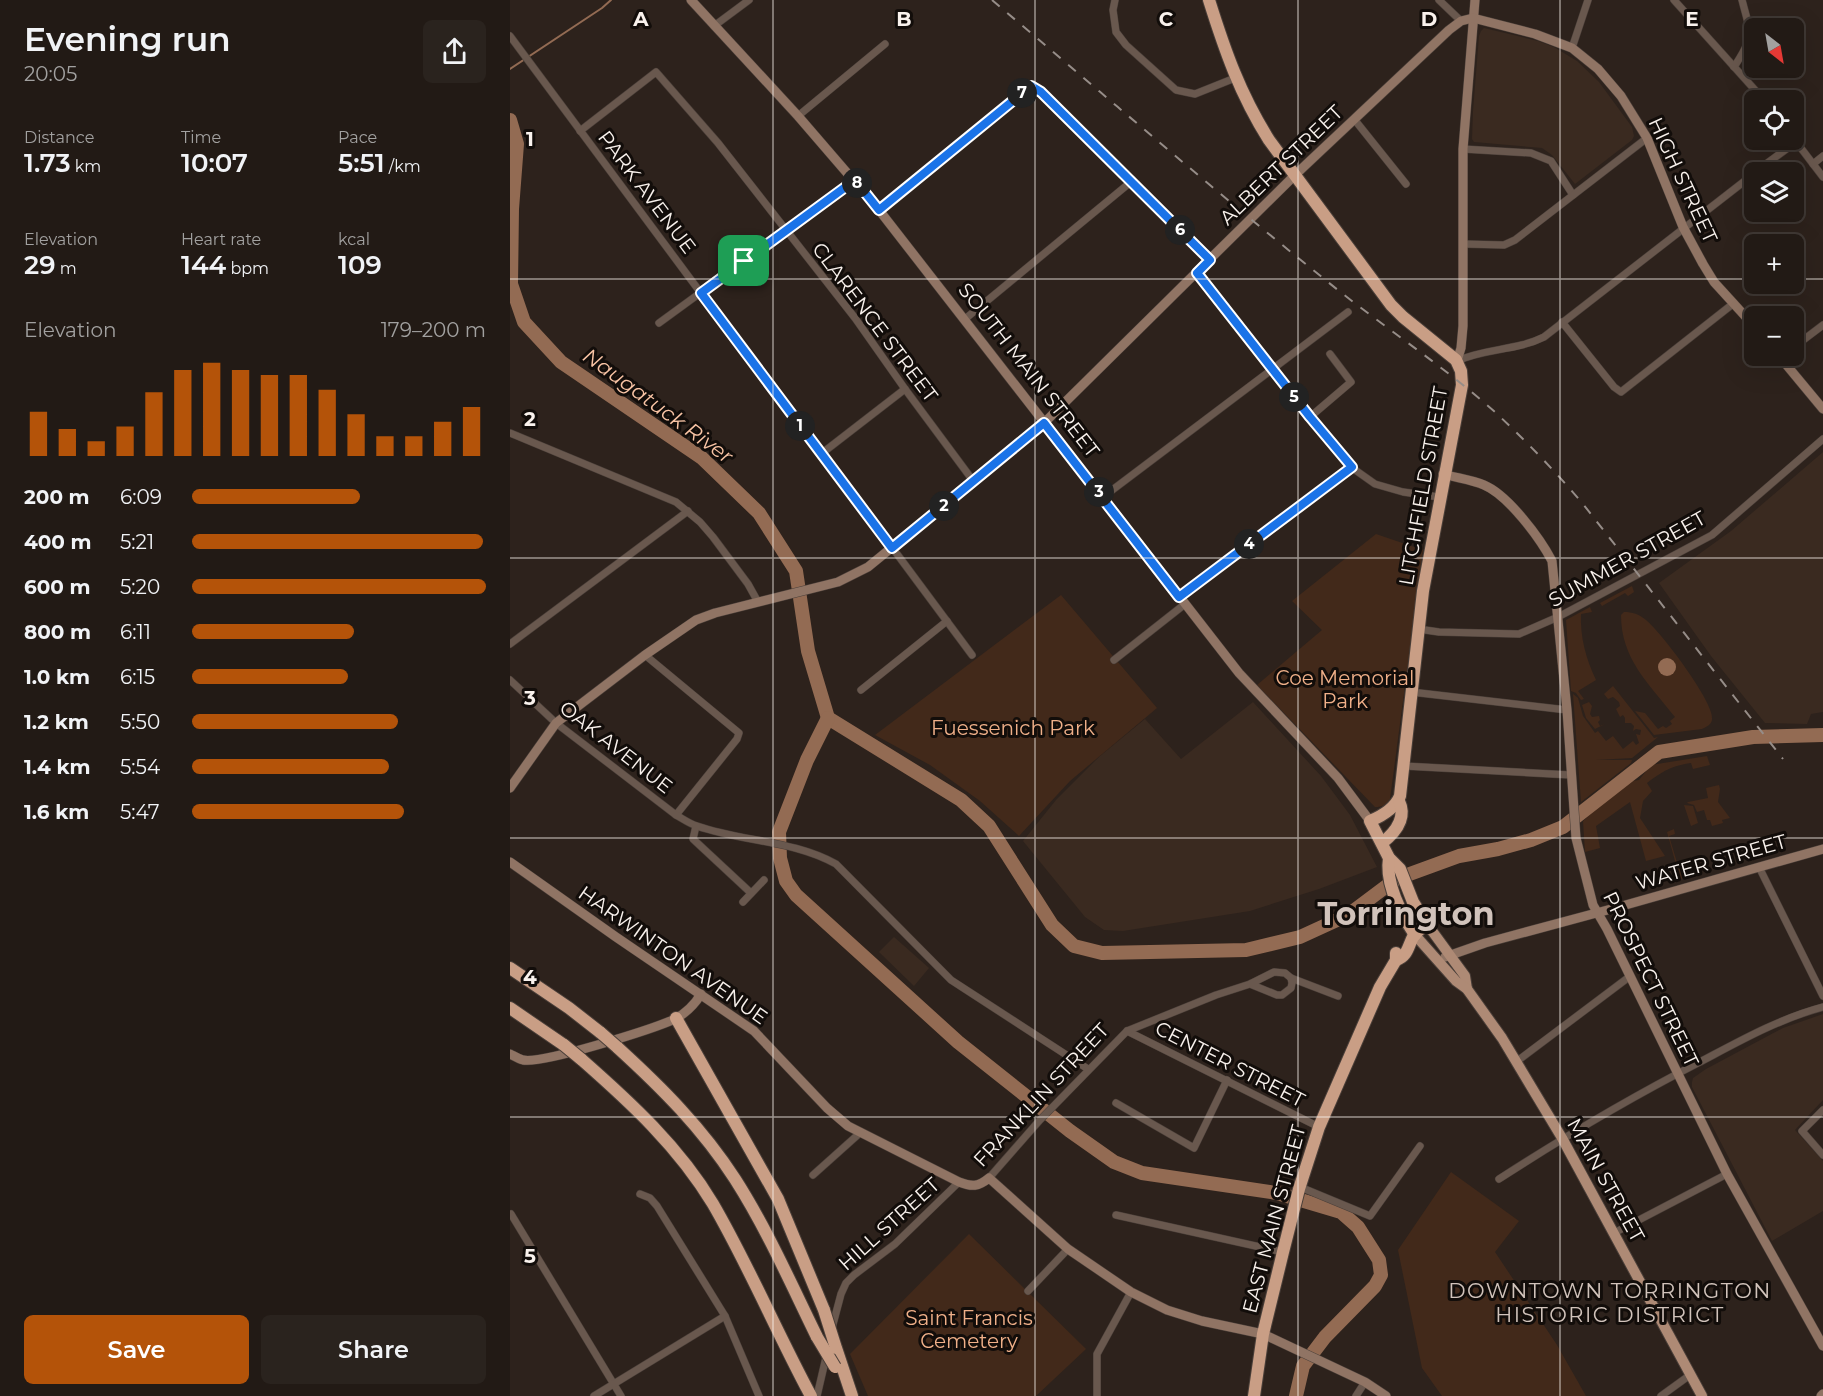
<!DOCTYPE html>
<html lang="en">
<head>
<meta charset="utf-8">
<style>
	body { margin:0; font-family:Montserrat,sans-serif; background:#2a231e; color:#f1f3f6; height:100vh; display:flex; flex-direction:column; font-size:22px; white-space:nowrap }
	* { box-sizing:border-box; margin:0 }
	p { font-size:20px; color:#a2a1a0 }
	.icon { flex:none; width:33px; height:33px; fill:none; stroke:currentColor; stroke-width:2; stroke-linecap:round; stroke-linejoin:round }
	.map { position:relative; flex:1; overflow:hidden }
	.drawer { display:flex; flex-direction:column; background:#221a15; width:510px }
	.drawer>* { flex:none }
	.needle { width:39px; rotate:149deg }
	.tools { position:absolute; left:1234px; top:18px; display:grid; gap:12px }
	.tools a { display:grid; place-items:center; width:60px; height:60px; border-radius:9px; background:#221a15; box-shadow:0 6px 24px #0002,0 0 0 2px #3f3834; font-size:30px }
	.pin { position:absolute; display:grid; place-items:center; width:51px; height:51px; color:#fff; margin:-26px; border-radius:12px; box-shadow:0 3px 9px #0006 }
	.km { position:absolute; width:30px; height:30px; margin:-15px; border-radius:50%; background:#222; color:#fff; font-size:16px; line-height:30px; text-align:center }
	.round { display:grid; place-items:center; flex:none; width:63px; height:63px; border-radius:9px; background:#2a231e }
	.overview { display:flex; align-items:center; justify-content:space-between; height:102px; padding:0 24px }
	h1 { font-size:33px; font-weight:600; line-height:45px }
	.stats { display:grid; grid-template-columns:repeat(3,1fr); gap:9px; height:102px; padding:6px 24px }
	.stats div { display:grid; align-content:center }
	.stats b { font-size:26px; font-weight:600 }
	.stats small { font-size:16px; font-weight:400 }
	.stats p { font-size:16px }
	.chart { height:168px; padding:12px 24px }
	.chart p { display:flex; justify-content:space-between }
	.chart svg { width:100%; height:108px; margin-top:6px; stroke:#b45309; stroke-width:6 }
	.cta { display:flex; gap:12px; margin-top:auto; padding:12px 24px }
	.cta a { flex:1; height:69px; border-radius:9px; background:#b45309; color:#fff; font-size:24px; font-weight:600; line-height:69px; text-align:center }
	.cta a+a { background:#2a231e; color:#f1f3f6 }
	ul { padding:0 24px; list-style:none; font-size:20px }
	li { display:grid; grid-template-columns:96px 72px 1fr; align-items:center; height:45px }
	li i { height:15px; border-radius:8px; background:#b45309 }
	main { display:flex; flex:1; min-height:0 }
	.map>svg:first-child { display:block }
</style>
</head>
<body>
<main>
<section class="drawer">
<div class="overview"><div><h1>Evening run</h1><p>20:05</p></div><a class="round"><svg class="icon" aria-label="share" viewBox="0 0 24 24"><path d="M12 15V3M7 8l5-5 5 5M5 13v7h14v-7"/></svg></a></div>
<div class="stats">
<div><p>Distance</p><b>1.73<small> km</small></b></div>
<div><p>Time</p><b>10:07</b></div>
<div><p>Pace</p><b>5:51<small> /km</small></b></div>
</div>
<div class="stats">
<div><p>Elevation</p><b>29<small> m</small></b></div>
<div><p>Heart rate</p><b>144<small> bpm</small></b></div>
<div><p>kcal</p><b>109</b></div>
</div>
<div class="chart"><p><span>Elevation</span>179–200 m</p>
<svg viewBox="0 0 160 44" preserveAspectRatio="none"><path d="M5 44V26M15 44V33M25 44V38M35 44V32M45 44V18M55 44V9M65 44V6M75 44V9M85 44V11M95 44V11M105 44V17M115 44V27M125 44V36M135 44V36M145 44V30M155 44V24"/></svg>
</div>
<ul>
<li><b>200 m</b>6:09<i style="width:57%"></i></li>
<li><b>400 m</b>5:21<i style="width:99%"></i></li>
<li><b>600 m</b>5:20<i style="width:100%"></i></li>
<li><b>800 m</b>6:11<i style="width:55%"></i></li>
<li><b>1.0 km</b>6:15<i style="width:53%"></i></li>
<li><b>1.2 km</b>5:50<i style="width:70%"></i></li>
<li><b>1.4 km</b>5:54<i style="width:67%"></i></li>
<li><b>1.6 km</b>5:47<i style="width:72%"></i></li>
</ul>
<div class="cta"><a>Save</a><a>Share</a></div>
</section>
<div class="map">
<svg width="1313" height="1396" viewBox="0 0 1313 1396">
	<rect width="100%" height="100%" fill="#2d221c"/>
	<g fill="#3a2a20">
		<polygon points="974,28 1028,41 1044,47 1067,61 1089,82 1122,127 1124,136 1122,140 1065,184 1042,155 1032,148 964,142 962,139 963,111 969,36 971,31"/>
		<polygon points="1313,452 1313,712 1301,714 1297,724 1255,723 1201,656 1149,583 1221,531"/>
		<polygon points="743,702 811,776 840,815 867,867 809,889 740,911 613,931 594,930 575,917 513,841 546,800 590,756 635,719 671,759"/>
		<polygon points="384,937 419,968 404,986 369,952"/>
		<polygon points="1313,1014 1313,1100 1285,1130 1313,1161 1313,1211 1262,1241 1182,1087 1182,1082 1183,1078 1196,1069 1273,1028"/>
	</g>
	<g fill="#42291a">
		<path d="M866 534 913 550 880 799C876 805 873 807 865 807L747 685 812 630 782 601Z"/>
		<polygon points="1122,586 1124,592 1118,596 1115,593 1092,606 1090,603"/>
		<polygon points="551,595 647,708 560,781 509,836 470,801 420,765 365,735"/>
		<path d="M1080 607 1082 612 1071 614C1070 637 1076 659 1086 680L1068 691 1074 699 1071 700 1066 693 1061 691 1056 620Z"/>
		<path d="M1114 612C1122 612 1129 614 1136 620 1150 631 1206 704 1202 720 1201 725 1196 727 1192 729L1144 735 1125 711 1135 713 1148 729 1153 726 1156 728 1162 724 1160 721 1165 717C1139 684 1111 659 1111 615Z"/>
		<polygon points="1103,686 1144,738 1148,737 1122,758 1086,760 1122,760 1121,763 1071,802 1063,694 1068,698 1073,716 1085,733 1088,731 1096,741 1103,736 1113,749 1123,741 1126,745 1129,743 1126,734 1130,735 1131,730 1126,729 1123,731 1124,726 1121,723 1115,723 1115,718 1113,715 1110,717 1106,709 1110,706 1109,702 1103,697 1098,699 1094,694"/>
		<polygon points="1079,702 1082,706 1080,714 1082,717 1089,716 1090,720 1088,722 1090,726 1095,724 1085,729 1076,718 1072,705"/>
		<path d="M1197 756 1200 765 1183 769 1181 763C1161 766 1153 771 1137 783L1142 791 1133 801 1130 818 1155 856 1136 861 1120 802 1086 826 1090 848 1075 852 1073 821 1115 782 1129 780 1141 765Z"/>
		<polygon points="1209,785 1210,789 1208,802 1220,818 1212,820 1213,823 1202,826 1200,820 1197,820 1194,810 1187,812 1184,805 1177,803 1178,802 1198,798 1196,788"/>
		<polygon points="1174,805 1183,806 1188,823 1181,826"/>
		<polygon points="1164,829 1165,834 1159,836 1169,869 1173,868 1176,878 1170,879 1157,832"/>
		<polygon points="941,1172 1009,1221 985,1252 1047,1345 1076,1396 932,1396 912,1368 888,1250"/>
		<polygon points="459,1234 576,1349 526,1396 358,1396 340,1354"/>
	</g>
	<circle fill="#936b53" cx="1157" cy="667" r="9"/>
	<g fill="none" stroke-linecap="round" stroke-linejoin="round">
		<polyline stroke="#936b53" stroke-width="2" points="0,69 92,8 101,0"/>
		<g stroke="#936b53" stroke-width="14">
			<polyline points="0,120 7,144 2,209 1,284 14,322 51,362 192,458 249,513 286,571 298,651 318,718"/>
			<polyline points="318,718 451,800 479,826 542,925 564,946 592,953 736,950 790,937 838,915 886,879 949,856 988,849 1021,840 1053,827 1149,752 1243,737 1313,735"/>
			<polyline points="318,718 297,760 269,832 270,858 276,881 286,895 448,1042 560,1131 604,1162 632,1173 767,1193 831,1212 848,1227 869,1260 871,1275 865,1286 815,1337 793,1366 786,1396"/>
		</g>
		<g stroke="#4a3f39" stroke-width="8">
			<g id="street">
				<polyline points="605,0 603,10 606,32 616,45 666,90 685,94 725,78"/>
				<polyline points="929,0 951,21"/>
				<polyline points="1164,0 1254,100"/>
				<polyline points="204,26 239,0"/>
				<polyline points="0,36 375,541 387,554 462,655"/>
				<polyline points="1062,48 1078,0"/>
				<path d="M1224 67C1245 35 1241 35 1232 0"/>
				<polyline points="288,116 375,44"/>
				<polyline points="844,119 896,184"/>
				<polyline points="70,131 146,72 208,143 345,318 395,389 464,482"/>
				<polyline points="1284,139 1313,177"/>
				<polyline points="953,149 1021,153 1041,161 1063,195"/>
				<polyline points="1303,164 1313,156"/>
				<polyline points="1245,172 1286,142"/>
				<polyline points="369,210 521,86 532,92 700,260"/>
				<polyline points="954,244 994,245 1005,240 1137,138"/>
				<polyline points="687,273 800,417 841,467 865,484 893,492 929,497"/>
				<polyline points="455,319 622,181"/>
				<polyline points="1052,322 1104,387 1111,392 1224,303"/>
				<polyline points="149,323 345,180"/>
				<polyline points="1284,347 1313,325"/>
				<path d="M947 361C975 348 1006 351 1034 337L1245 173"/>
				<polyline points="800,417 841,382 820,354"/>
				<polyline points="0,433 166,502 190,522 203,537 238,584 248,602"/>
				<polyline points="311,454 395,389"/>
				<polyline points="593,497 838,312"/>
				<polyline points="669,596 841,467"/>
				<polyline points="908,629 929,632 1009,634 1048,617 1202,535 1313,439"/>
				<polyline points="0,644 178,511"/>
				<polyline points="135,655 229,733 227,739 166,815"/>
				<polyline points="604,660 675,604"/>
				<path d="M0 680 46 723 166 815C173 819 180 824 187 826 233 842 283 840 326 864L441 980 578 1069"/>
				<polyline points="351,690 437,621"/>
				<polyline points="901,692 1057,710"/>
				<polyline points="894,766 1061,775"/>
				<polyline points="186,826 183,839 241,893"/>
				<polyline points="1249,867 1313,996"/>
				<polyline points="233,902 254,880"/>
				<polyline points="781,978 828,996"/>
				<polyline points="617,1031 809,1127"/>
				<polyline points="1006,1062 1119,977"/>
				<polyline points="606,1103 684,1148 717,1080"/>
				<polyline points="1313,1110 1292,1131 1313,1155"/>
				<polyline points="303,1175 351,1132"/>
				<polyline points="479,1178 529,1121 617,1031 706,995 740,984 764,972 775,973 781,978 782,983 781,988 772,995 767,995 740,984"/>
				<path d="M989 1179C1054 1137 1120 1098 1188 1063 1228 1042 1268 1019 1313 1007"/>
				<polyline points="790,1187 860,1216 910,1146"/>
				<polyline points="130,1194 140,1198 147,1206 215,1316 249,1396"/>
				<polyline points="1,1214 111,1396"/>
				<polyline points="606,1215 773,1252"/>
				<polyline points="1104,1233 1217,1174"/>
				<polyline points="518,1291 558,1249"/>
				<polyline points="322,1328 331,1294 336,1283 344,1275 385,1244 449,1182"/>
				<polyline points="84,1396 215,1316"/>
				<polyline points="307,1396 317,1353"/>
				<polyline points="587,1396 587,1354 621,1292"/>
				<polyline points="846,1396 855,1382"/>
				<polyline points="1151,1396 1180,1375"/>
			</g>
		</g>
		<g stroke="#4a3f39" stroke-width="10">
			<g id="secondary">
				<polyline points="181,0 288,116 369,210 729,673 828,778 860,821"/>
				<polyline points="1269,356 1313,409"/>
				<polyline points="947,361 951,348 953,326 953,149 965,0"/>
				<path d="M933 474C947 478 962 480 974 485 998 495 1030 538 1042 561L1057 710 1066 838 1083 905 1097 929 1217 1174 1313 1346"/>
				<polyline points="0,788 46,723 135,655 186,620 205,613 328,582 358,567 534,423 785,175 939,30 951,21 963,18 1025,34 1062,48 1088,69 1111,96 1137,138 1173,227 1193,264 1204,282 1245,327"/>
				<path d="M0 862 106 937 244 1031 317 1108 338 1126 449 1182C462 1187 468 1187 479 1178L558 1249 621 1292 657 1310 692 1321 753 1334 855 1382 876 1396"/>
				<polyline points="935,957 975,943 1105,908 1313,849"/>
				<path d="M0 1054C4 1056 9 1059 13 1060 33 1064 143 1029 165 1019 176 1013 185 1004 191 994"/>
				<polyline points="1311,1396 1313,1394"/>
			</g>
		</g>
		<g stroke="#4a3f39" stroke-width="12">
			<g id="primary">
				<polyline points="917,924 955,976 957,989"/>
				<polyline points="905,935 946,981 957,989 992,1038 1052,1138 1192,1396"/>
			</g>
		</g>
		<g stroke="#4a3f39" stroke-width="14">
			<g id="highway">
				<path d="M699 0C715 51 730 94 759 140L881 305 893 317 946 360 951 371 952 385 913 591 890 796C885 808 872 816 860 821L879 858 890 869 903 902 917 924C913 927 906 932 903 937 898 946 898 956 886 960"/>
				<path d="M872 843C886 832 897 818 889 801"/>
				<path d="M879 858C875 883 891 914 905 935"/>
				<polyline points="0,968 59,1008 91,1033"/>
				<polyline points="0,1008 54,1045"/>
				<polyline points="166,1018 268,1199 314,1310"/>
				<path d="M107 1047C152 1088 192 1128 225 1179 257 1229 281 1284 307 1337"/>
				<path d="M71 1059C120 1102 169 1147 203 1204 239 1266 267 1333 301 1396"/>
				<polyline points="326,1348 342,1396"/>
				<polyline points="744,1396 753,1334 773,1252 789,1189 809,1127 870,987 886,960 886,953"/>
			</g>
		</g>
		<use href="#street" stroke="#69584e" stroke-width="7"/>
		<use href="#secondary" stroke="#907464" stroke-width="9"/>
		<use href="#primary" stroke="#ae8a75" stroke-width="10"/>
		<use href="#highway" stroke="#c99e85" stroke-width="12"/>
		<path stroke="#968d88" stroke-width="2" stroke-dasharray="10 10" stroke-linecap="butt" d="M482 0C592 93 701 188 813 278 869 324 931 364 985 412 1016 441 1046 472 1073 504L1273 759"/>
		<g stroke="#4a3f39" stroke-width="14" stroke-linecap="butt">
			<g id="highway-bridge">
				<polyline points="91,1033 107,1047"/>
				<polyline points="54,1045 71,1059"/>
				<polyline points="314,1310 326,1348"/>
				<polyline points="307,1337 325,1367"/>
			</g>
		</g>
		<use href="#highway-bridge" stroke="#c99e85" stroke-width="12"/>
	</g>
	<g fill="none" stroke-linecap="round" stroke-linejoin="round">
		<g stroke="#fff" stroke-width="12">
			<polygon id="route" points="521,86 531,92 700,260 687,273 800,417 842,467 669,597 534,423 382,548 191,293 345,180 369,210"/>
		</g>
		<use href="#route" stroke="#1a73e8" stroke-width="8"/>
	</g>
	<path fill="none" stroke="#f9f2ed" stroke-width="1.5" stroke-opacity="0.55" d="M263 0V1396M525 0V1396M788 0V1396M1050 0V1396M0 279H1245M1284 279H1313M0 558H1313M0 838H1313M0 1117H1313"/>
	<g text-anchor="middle" stroke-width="6" stroke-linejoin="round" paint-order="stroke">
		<g font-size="20" fill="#f9f2ed" stroke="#120d0a">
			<text transform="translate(771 165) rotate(-44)" y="7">ALBERT STREET</text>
			<text transform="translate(1173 180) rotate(65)" y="7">HIGH STREET</text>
			<text transform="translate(137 192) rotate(53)" y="7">PARK AVENUE</text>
			<text transform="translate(365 322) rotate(53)" y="7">CLARENCE STREET</text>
			<text transform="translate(519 370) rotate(52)" y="7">SOUTH MAIN STREET</text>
			<text transform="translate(913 486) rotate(-80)" y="7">LITCHFIELD STREET</text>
			<text transform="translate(1117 559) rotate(-29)" y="7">SUMMER STREET</text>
			<text transform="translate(106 747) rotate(38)" y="7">OAK AVENUE</text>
			<text transform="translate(1201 862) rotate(-16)" y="7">WATER STREET</text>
			<text transform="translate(163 955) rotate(35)" y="7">HARWINTON AVENUE</text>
			<text transform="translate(1141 979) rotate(64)" y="7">PROSPECT STREET</text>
			<text transform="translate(720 1064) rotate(27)" y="7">CENTER STREET</text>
			<text transform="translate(531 1095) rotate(-47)" y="7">FRANKLIN STREET</text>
			<text transform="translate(1096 1180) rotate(61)" y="7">MAIN STREET</text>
			<text transform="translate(764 1219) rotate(-75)" y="7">EAST MAIN STREET</text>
			<text transform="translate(379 1224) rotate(-42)" y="7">HILL STREET</text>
		</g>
		<g font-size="20" fill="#f0b089" stroke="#120d0a">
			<text x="835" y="685">Coe Memorial<tspan x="835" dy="23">Park</tspan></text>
			<text x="503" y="735">Fuessenich Park</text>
			<text x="459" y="1325">Saint Francis<tspan x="459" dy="23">Cemetery</tspan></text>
		</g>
		<g font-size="21" font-style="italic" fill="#f9c4a5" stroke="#120d0a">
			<text transform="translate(148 406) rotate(36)" y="7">Naugatuck River</text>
		</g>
		<g font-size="21" letter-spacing="1.5" fill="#d1c3bb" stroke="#120d0a">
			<text x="1100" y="1298">DOWNTOWN TORRINGTON<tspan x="1100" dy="24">HISTORIC DISTRICT</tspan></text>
		</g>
		<g font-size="32" font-weight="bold" fill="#d1c3bb" stroke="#120d0a">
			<text x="896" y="925">Torrington</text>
		</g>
	</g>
	<g font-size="20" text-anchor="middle" font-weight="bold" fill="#f9f2ed" stroke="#120d0a" stroke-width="6" stroke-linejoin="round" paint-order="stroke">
		<text x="131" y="26">A</text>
		<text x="394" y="26">B</text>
		<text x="656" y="26">C</text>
		<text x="919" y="26">D</text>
		<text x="1182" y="26">E</text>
		<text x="20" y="146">1</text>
		<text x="20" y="426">2</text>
		<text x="20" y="705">3</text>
		<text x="20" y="984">4</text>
		<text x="20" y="1263">5</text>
	</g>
</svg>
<div class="tools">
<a><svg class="needle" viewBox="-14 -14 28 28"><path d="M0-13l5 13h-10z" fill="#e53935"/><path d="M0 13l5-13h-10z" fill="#a2a1a0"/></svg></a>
<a><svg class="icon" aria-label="locate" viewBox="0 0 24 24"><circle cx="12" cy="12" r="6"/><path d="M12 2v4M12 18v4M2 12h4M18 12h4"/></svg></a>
<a><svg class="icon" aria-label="layers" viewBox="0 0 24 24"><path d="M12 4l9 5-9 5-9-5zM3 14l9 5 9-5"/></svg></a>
<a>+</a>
<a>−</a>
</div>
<div class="pin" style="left:234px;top:261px;background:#1e9e55"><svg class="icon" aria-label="arrive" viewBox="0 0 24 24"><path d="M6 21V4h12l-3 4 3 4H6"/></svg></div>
<b class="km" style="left:290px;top:426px">1</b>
<b class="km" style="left:434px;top:506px">2</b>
<b class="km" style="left:589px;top:492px">3</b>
<b class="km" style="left:739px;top:544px">4</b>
<b class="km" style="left:784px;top:397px">5</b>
<b class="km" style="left:670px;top:230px">6</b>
<b class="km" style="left:512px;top:93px">7</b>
<b class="km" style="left:347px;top:183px">8</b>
</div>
</main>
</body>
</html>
